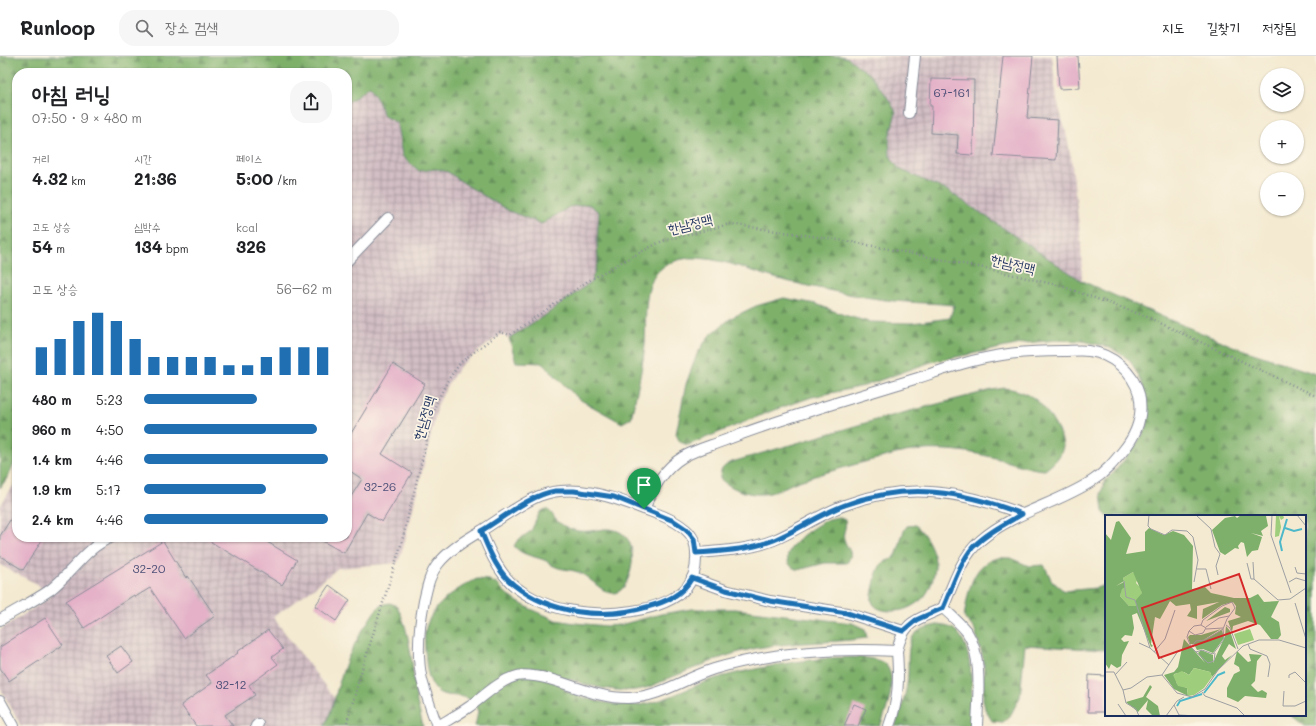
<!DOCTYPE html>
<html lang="ko">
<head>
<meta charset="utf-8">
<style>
	body { margin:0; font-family:Mali,"Poor Story",sans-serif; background:#f6f6f6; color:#202124; height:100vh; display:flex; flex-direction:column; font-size:15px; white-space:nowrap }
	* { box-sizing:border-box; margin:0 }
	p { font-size:13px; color:#757577 }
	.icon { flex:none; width:22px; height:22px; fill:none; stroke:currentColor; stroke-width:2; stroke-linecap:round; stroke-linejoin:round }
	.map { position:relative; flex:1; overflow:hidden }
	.sheet { position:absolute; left:12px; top:12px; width:340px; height:474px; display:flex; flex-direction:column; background:#fff; border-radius:16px; box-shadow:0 1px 3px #0004 }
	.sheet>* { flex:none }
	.tools { position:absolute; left:1260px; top:12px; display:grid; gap:8px }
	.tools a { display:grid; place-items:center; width:44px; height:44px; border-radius:50%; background:#fff; box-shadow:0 1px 3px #0004; font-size:20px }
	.pin { position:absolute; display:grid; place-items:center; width:34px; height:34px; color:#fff; margin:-41px -17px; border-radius:50% 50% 50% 0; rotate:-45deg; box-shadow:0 0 4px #0007 }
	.pin .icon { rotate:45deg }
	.round { display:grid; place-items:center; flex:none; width:42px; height:42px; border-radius:16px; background:#f6f6f6 }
	.overview { display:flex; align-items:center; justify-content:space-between; height:68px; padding:0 20px }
	h1 { font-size:22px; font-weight:700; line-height:30px }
	.figures { display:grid; grid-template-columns:repeat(3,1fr); gap:6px; height:68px; padding:4px 20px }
	.figures div { display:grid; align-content:center }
	.figures b { font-size:17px; font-weight:700 }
	.figures small { font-size:11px; font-weight:400 }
	.figures p { font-size:11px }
	.chart { height:112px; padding:8px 20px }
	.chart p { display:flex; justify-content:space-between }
	.chart svg { width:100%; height:72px; margin-top:4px; stroke:#1f6fb2; stroke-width:6 }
	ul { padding:0 20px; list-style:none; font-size:13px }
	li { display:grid; grid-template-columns:64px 48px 1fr; align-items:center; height:30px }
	li i { height:10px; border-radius:5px; background:#1f6fb2 }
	header { display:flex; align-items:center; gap:24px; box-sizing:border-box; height:56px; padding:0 20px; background:#fff; border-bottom:1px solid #e0e0e0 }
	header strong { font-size:19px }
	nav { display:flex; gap:22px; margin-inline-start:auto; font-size:14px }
	.search { width:280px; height:36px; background:#f6f6f6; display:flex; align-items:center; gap:10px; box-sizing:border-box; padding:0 14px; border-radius:16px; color:#757577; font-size:15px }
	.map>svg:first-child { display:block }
</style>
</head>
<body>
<header>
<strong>Runloop</strong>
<div class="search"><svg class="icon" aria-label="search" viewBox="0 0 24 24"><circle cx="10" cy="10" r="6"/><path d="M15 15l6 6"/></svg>장소 검색</div>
<nav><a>지도</a><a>길찾기</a><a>저장됨</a></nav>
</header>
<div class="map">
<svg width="1316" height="670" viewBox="0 0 1316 670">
	<defs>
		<pattern id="industrial-grid" width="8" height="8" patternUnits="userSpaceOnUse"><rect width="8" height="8" fill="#d2bec4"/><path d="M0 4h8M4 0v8" fill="none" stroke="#aa9ba2"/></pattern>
		<pattern id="forest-firs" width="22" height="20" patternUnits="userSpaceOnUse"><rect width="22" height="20" fill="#7eb06b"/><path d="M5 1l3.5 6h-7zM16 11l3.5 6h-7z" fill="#66905b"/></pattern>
	</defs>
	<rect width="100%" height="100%" fill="#fcf5e5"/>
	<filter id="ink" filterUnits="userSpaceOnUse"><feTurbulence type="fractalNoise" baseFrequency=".025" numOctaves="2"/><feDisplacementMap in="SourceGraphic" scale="8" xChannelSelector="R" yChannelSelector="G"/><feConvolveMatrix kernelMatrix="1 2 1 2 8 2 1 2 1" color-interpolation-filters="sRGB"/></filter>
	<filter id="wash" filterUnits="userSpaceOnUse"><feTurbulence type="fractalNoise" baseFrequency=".012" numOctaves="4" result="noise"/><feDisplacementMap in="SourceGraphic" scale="16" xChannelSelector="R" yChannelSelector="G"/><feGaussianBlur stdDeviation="0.9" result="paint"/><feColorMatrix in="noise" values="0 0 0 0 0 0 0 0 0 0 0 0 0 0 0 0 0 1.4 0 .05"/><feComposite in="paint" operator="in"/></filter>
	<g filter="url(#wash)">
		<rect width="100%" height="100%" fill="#f4ead1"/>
		<g fill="url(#industrial-grid)">
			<polygon points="839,0 1052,0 1057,44 1066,77 1071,101 1081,186 1082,225 948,135 899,113 890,100 889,82 896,56 848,2"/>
			<polygon points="370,30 378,45 384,60 397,67 402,100 419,115 437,113 448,116 468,130 509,155 542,167 569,151 588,148 600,156 597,186 598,205 591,226 547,258 509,282 501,278 461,309 449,326 438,348 428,392 404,488 398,507 338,512 315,531 273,561 334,642 334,649 324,670 21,670 0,631 0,574 51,541 37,528 0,509 0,450 17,424 17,481 347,481 347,47"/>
		</g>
		<g fill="url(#forest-firs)" stroke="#4c7064">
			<path d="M0 0H839L848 2 870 19 886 39 896 56 889 82 890 100 899 113 948 135 1082 225 1156 258 1235 291 1316 318V670H1305L1291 659H1305V460H1106L1103 455 1101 437 1105 425 1116 414 1135 390 1147 372 1148 354 1142 327 1130 304 1109 291 1083 285 1057 284 1026 287 931 306 864 330 812 341 774 354 688 389 680 386 676 378 686 328 697 298 709 280 731 262 756 250 784 242 816 248 844 259 869 266 912 267 950 262 954 249C935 247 914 247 894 245 858 241 822 233 786 225 757 218 729 204 698 202 683 201 664 206 655 219 641 241 648 273 644 297 641 319 636 340 631 362L622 367 579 343 559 324 544 307 516 306 509 282 547 258 591 226 598 205 597 186 599 156 588 148 569 151 542 168 509 155 468 130 448 116 437 113 419 115 402 100 397 67 384 60 378 45 370 30 347 47V17H17V402L7 422 0 432Z"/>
			<path d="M1005 332C1032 336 1042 346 1055 369 1058 375 1063 383 1063 390 1062 400 1053 408 1045 414 1026 413 1006 404 987 400 960 393 923 391 896 398 864 406 828 415 796 426 786 430 774 438 762 438 747 439 732 433 720 423 720 412 723 411 732 406L879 363 992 334Z"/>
			<path d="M546 453C553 457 552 459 556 464 560 468 569 473 574 474 584 477 595 474 605 473 631 472 636 496 630 517 627 526 623 538 611 537 600 535 589 520 578 516 570 513 561 514 554 510 550 509 548 505 544 504 534 500 521 499 514 490L517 485 531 475 540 456Z"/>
			<path d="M838 461 845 464C847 473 842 476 844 483 847 494 855 495 847 507H825L798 514C795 513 791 511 790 509 777 493 817 468 829 463 832 462 835 462 838 461Z"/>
			<path d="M915 469C925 476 937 499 935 511 934 521 930 535 923 542 918 547 908 553 902 554 893 556 875 556 872 545 871 540 874 530 875 524 879 509 880 507 895 501 901 491 900 479 907 470Z"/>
			<path d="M1010 502 1029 510 1044 509 1052 525 1064 535 1096 532 1106 529V594L1025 589 1020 641 1010 660 1003 666 992 665 985 653 983 643 984 606 975 574 964 561C968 540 970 511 994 503 999 501 1005 502 1010 502Z"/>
			<path d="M477 523 489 524 498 529 508 539 518 546 531 553 556 564 575 567 606 570 620 569 661 558 692 553H735L852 567 865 573 867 582C826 588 783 585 743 595 719 601 696 612 672 621 660 626 648 633 635 634 620 636 602 632 587 629 578 626 570 622 561 623L560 627C562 629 564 633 566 634 581 644 621 651 639 649 664 646 685 633 708 625 735 615 867 588 886 609 898 624 887 654 880 670H475C476 664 480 654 476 649 476 648 472 646 472 645 460 636 446 643 437 635 429 627 427 615 426 604 425 595 424 585 425 576 430 550 454 534 477 523Z"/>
			<path d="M390 547 397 550C411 576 412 611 416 640 417 650 421 660 423 670H324C334 652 336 633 343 615 349 597 358 581 368 566 374 556 378 548 390 547Z"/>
			<path d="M937 569C944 570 951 570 957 576 975 593 972 646 971 670H895C900 657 905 642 907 628 910 613 905 590 914 579 920 572 928 571 937 569Z"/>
		</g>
		<g id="blocks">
			<g fill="#e4b1c8">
				<polygon points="1003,0 1033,0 1027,62 1058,64 1056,104 993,100"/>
				<polygon points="1057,0 1078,0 1080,32 1059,33"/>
				<polygon points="931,23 974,24 973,99 957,98 958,79 931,77 932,50 930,50"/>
				<polygon points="393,308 425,328 382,398 412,417 382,466 367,457 344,497 315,481 347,481 347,447 362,423 347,413 347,384"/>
				<polygon points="17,453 17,481 44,481 23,514 0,500 0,480"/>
				<polygon points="203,481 259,481 297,504 282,529"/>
				<polygon points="163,485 186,522 188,520 215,560 184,582 150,532 135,541 134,539 84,572 66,545"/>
				<polygon points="329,529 350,544 336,565 315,550"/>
				<polygon points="45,562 63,589 9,625 0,612 0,591"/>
				<polygon points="268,574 283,593 272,601 278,608 249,629 255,639 225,659 233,670 196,670 181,649 212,627 206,619 238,597 237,596"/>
				<polygon points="121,590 133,606 118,617 106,600"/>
				<polygon points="1089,619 1106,620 1106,656 1088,656"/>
				<polygon points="854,648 866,653 858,670 844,670"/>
			</g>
		</g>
	</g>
	<g filter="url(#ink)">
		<use href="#blocks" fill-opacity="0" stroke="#888c98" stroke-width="1"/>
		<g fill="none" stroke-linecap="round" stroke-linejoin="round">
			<g stroke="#888c98" stroke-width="12">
				<g id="service">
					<polyline points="909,57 915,0"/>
					<polyline points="347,205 388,162"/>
					<path d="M481 475C500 463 518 449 539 440 573 426 612 441 644 453"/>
					<path d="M696 497C722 495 749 494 774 484 798 474 820 458 845 449 906 426 962 435 1022 458"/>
					<polyline points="692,522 725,534 770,545 847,557 903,575"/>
					<path d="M943 552C952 560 960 567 967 576 983 600 978 642 977 670"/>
					<path d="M0 564C16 554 34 545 50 534 71 518 87 490 112 481"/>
					<polyline points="0,645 14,670"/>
					<polyline points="256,670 258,668"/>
					<path d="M437 670C432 655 426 639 422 624 416 598 419 571 424 545 427 533 429 519 438 508 449 494 465 484 481 475 489 494 497 513 511 527 526 541 549 551 568 554 602 561 663 558 687 531 693 523 696 512 696 503 697 491 694 480 685 473 673 463 658 458 644 453 653 433 663 413 683 401 695 394 710 390 723 385 761 370 800 358 839 346 865 338 892 330 918 322 945 313 973 303 1002 299 1022 296 1043 295 1063 295 1071 295 1081 294 1089 295 1112 298 1133 316 1139 338 1144 360 1137 378 1123 395 1114 406 1105 417 1092 425 1057 448 1013 456 981 484 961 501 953 529 943 552 917 564 904 564 897 595 837 592 772 596 714 613 685 622 660 641 629 642 598 643 570 627 541 621 533 620 524 618 517 620 500 624 483 641 469 651 459 658 448 664 438 670"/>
					<path d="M889 670C899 643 899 623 897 595"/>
				</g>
			</g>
			<polyline stroke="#888c98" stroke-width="2.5" stroke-dasharray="1 3" stroke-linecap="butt" points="346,670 361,617 401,489 436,347 448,324 461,306 500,276 510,279 588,225 622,206 662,185 730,168 858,187 989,213 1061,230 1145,260 1316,340"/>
			<use href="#service" stroke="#fff" stroke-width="10"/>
		</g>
	</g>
	<g fill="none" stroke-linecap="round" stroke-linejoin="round" filter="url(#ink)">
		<g stroke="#fff" stroke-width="8">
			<path id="route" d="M574 435 614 441 674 465 686 473 694 483 696 497C722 495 749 494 774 484 798 474 820 458 845 449 907 426 962 435 1022 458 1005 468 987 477 973 491 959 508 952 532 943 552L916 564 903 575 847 557 770 545 726 534 692 522C682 539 666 546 647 551 603 564 551 558 514 529 497 516 489 494 481 475 503 462 530 439 555 435 562 435 568 435 574 435Z"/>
		</g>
		<use href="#route" stroke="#1f6fb2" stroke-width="5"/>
	</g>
	<g text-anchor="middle" stroke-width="3.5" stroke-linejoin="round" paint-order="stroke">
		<g font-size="12" fill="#4d5078">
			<text x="952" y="41">67-161</text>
			<text x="380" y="435">32-26</text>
			<text x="149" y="517">32-20</text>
			<text x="231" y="633">32-12</text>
		</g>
		<g font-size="14" fill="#1b2f5e" stroke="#fcf5e5">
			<text transform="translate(690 168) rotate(-14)" y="5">한남정맥</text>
			<text transform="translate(1013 208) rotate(13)" y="5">한남정맥</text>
			<text transform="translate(424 362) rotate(-74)" y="5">한남정맥</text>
		</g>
	</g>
	<g transform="translate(1105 459)">
		<rect width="201" height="201" fill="#f4ead1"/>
		<path d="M28 57 33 63 31 68 36 73 37 78 32 91H24L15 81 18 67 11 72 19 66 18 63Z" fill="#9ecd7b"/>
		<path d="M136 0 161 1 163 11 156 16 158 21 146 18 157 22 153 35 147 36 142 42 139 28 136 27 133 31 134 34 130 33 120 40 115 37 107 15 120 3 130 1 132 3ZM14 6 26 23 21 39 40 36V17L44 13 59 20 68 16 79 20 88 31 87 74 100 72 106 78 129 83H145L153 79 159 87 174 86 166 102 174 107 176 120 173 124H166L155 110 143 106 128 111 127 117 123 106 136 102 130 99 131 91 128 87 117 90 97 104 98 94 114 87 92 91V104L82 101 86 95 85 89 71 91 65 86 55 104 50 102 46 129 48 131 46 132 32 98 27 100 29 113 27 121 20 120 16 124 19 127 24 126 17 140 16 151 12 153 6 149 4 154 0 148V18L6 25 11 7ZM28 57 37 78 31 85V91H24L15 81 17 74 20 72 19 67 11 71 19 66 18 63ZM120 92 125 94V97L101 106ZM121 111 125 116 131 134 124 129 117 141 120 145 127 140 107 162 105 157 89 153 84 160 79 157 69 159 72 169 82 173 83 181 69 174 59 160 69 157 73 152 79 124 100 148 93 138 96 135 108 140V148L120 121ZM116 114 97 126 117 115 119 123 108 138 98 134 92 135 89 129H85L83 122 85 120H96ZM132 136 143 147 146 146 144 139 157 140 152 146 150 166 146 170 153 177 157 175 162 178 161 183 140 181 133 187 122 182V173L129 159 135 156 134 152 129 149ZM45 170 47 172 41 182 53 191 55 201H48L41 194 43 185 33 197 21 187 38 182Z" fill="#7eb06b" fill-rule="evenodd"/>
		<path d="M89 153 105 157 107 162 99 173 89 180 83 181 82 173 73 171 68 160 77 156 84 160Z" fill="#9ecd7b"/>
		<path d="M171 0H178L179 3 176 5 174 1 176 12 174 21 170 22Z" fill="#9ecd7b"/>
		<path d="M145 114 149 125 133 130 129 119Z" fill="#9ecd7b"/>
		<path fill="none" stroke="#4db8c9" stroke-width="2" d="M180 13 189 16 197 14M177 36 175 27 182 4M99 178 113 160 120 157M72 191 75 186 97 179"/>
		<path fill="none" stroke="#9d9fa3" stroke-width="1" d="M44 0 43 11 46 14 60 20 67 15 82 16 88 22 93 45 89 67M91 0 106 14 110 32 115 39 111 51 113 60M167 0 166 20 186 78M192 0 201 11M148 47 149 64M142 48 146 64H149L173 85 185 84 201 73M190 52 192 58 201 59M92 54H101L106 74M19 66 21 82 30 85 45 133 64 150M184 67 191 63 201 66M127 87 130 93 122 104 118 114 100 125 91 126 86 132 82 122 84 116 90 120 98 118 101 113 96 110 98 105 117 91ZM190 88 201 124M121 110 125 113 133 134M101 112 114 103 124 101M101 114 118 113M84 116 89 111 96 110M34 128 45 133M143 129 145 134 162 141 165 149 163 162M86 132 91 137 97 135 108 139 119 124 118 114M49 137 60 124 70 95M91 137 103 148 109 146 110 138M0 157H9L18 175 26 173 42 162 57 160 72 178 87 182 100 174 113 155 138 131 154 125H174L201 133M10 160 22 147M57 160 73 136M184 163V160L190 157 201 168M18 175 21 188 31 194 34 201M179 176 178 191H190L201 186M97 177 100 181 132 193 140 201M13 189 21 201M69 190 74 200 92 201M61 201 72 186 79 182"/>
		<path fill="#d62828" fill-opacity="0.15" stroke="#d62828" stroke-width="2" d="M134 59 151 109 54 143 37 93Z"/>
		<rect width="201" height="201" fill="none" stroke="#1b2f5e" stroke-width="2"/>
	</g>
</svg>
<div class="tools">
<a><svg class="icon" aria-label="layers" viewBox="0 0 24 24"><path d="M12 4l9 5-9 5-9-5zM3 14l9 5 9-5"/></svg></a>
<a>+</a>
<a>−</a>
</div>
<div class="pin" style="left:644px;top:453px;background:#1e9e55"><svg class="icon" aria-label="arrive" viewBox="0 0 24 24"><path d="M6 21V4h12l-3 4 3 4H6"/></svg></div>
<section class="sheet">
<div class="overview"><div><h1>아침 러닝</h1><p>07:50 · 9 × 480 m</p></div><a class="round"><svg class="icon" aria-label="share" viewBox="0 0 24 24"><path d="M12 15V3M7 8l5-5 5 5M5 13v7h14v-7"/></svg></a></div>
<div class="figures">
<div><p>거리</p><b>4.32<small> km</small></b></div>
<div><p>시간</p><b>21:36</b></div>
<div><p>페이스</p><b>5:00<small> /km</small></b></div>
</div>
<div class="figures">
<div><p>고도 상승</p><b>54<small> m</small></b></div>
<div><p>심박수</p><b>134<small> bpm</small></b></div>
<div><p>kcal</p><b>326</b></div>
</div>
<div class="chart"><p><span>고도 상승</span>56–62 m</p>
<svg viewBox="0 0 160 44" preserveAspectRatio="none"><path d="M5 44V27M15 44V22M25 44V11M35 44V6M45 44V11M55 44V22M65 44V33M75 44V33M85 44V33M95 44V33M105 44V38M115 44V38M125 44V33M135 44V27M145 44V27M155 44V27"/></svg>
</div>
<ul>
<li><b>480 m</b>5:23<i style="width:60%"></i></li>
<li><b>960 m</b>4:50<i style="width:92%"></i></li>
<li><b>1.4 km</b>4:46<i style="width:98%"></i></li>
<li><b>1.9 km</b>5:17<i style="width:65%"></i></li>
<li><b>2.4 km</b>4:46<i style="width:98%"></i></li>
</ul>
</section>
</div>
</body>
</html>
